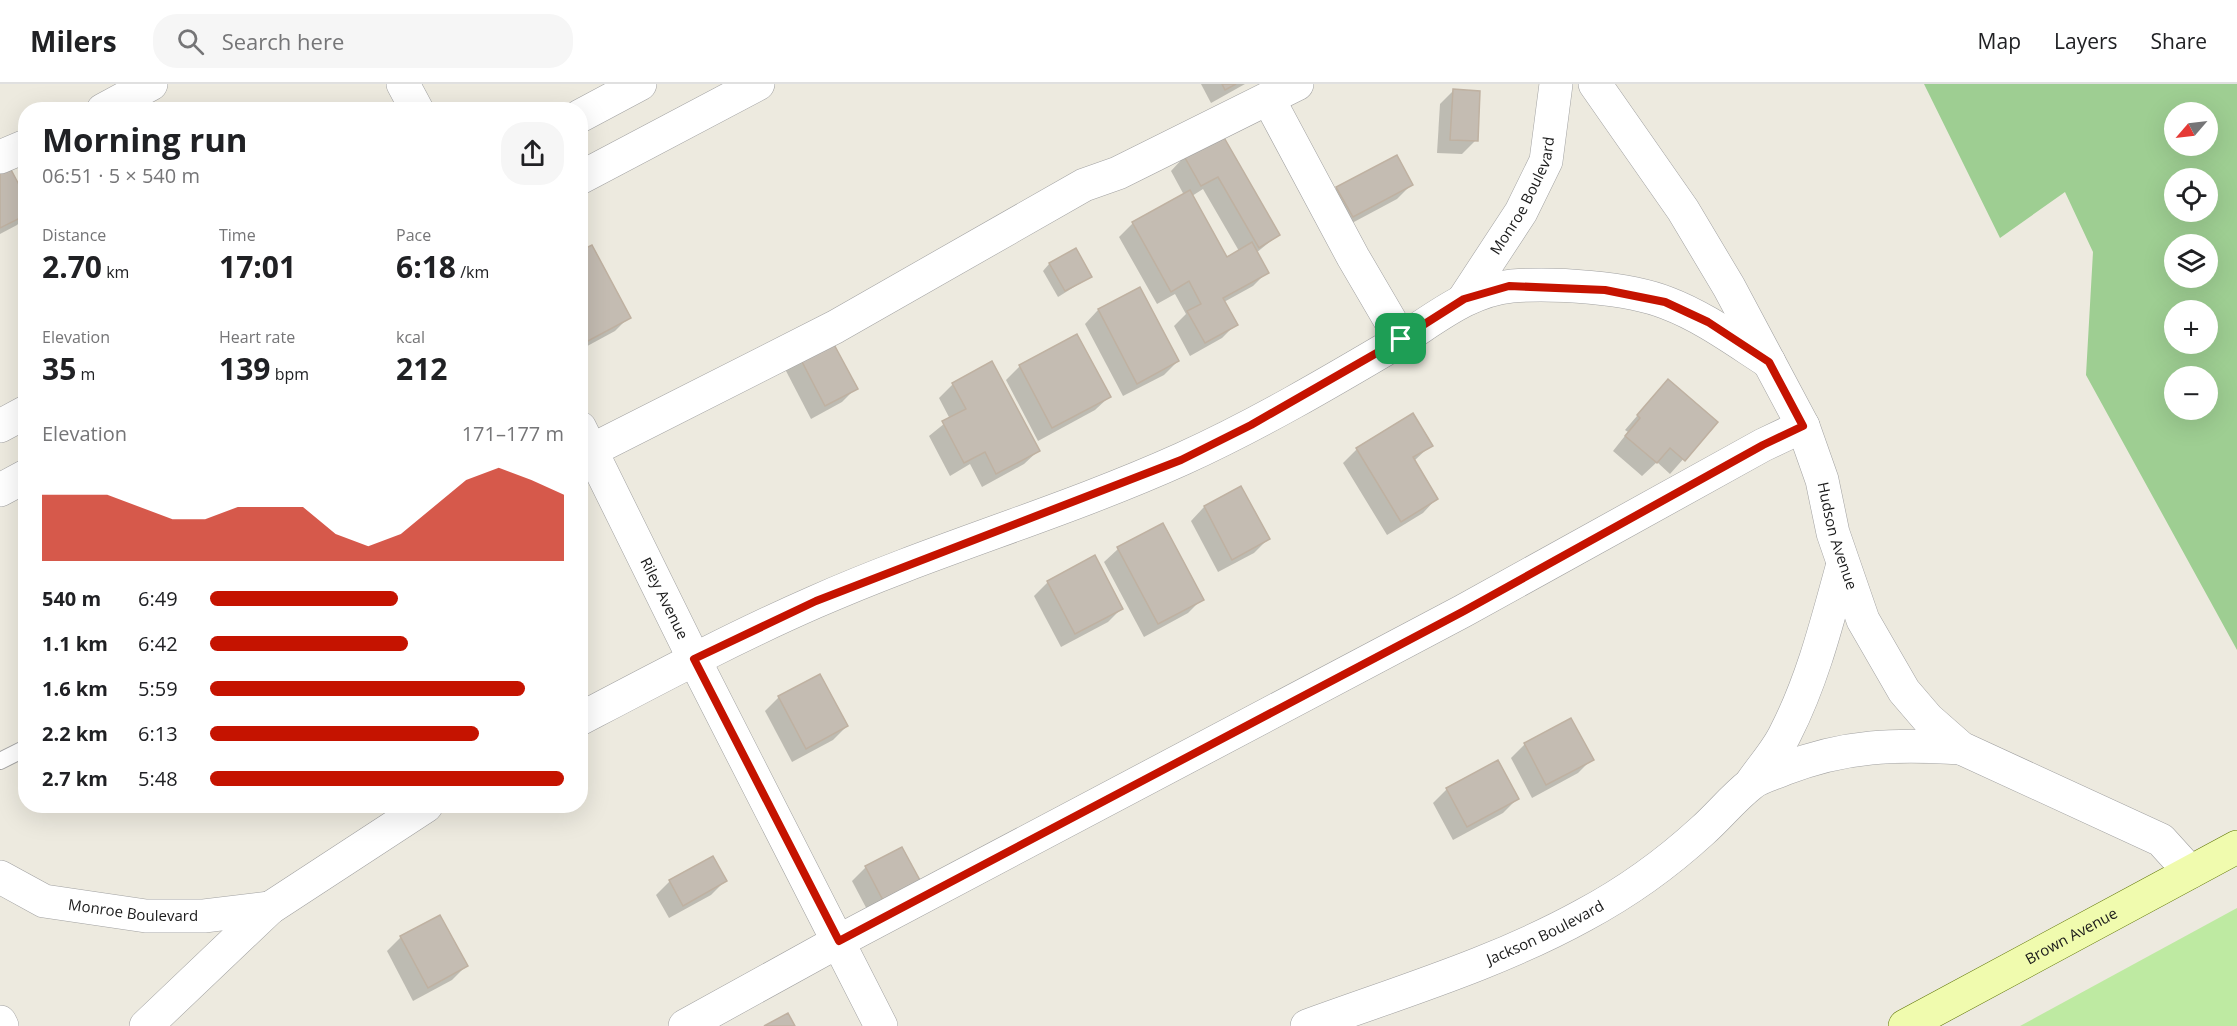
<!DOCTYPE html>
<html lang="en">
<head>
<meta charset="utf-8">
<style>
	body { margin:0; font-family:"Open Sans",sans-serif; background:#f6f6f6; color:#202124; height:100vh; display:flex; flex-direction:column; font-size:22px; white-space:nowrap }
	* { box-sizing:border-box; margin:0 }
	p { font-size:20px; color:#757577 }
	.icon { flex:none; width:33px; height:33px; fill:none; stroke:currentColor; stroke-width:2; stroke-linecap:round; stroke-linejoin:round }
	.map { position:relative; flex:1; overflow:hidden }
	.side { position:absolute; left:18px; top:18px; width:570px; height:711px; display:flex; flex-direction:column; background:#fff; border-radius:24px; box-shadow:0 6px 24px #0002 }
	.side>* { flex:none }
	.needle { width:39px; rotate:242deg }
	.controls { position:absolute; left:2164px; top:18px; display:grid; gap:12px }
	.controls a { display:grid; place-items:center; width:54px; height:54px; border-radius:50%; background:#fff; box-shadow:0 6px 24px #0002; font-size:30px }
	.pin { position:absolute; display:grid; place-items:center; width:51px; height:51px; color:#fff; margin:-26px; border-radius:12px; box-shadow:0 3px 9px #0006 }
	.round { display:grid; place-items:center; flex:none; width:63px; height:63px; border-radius:24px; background:#f6f6f6 }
	.overview { display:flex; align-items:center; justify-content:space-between; height:102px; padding:0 24px }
	h1 { font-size:33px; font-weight:700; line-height:45px }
	.figures { display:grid; grid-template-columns:repeat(3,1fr); gap:9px; height:102px; padding:6px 24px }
	.figures div { display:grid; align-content:center }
	.figures b { font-size:30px; font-weight:700 }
	.figures small { font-size:16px; font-weight:400 }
	.figures p { font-size:16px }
	.chart { height:168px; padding:12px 24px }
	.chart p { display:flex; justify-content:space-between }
	.chart svg { width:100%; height:108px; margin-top:6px; fill:#c51300; opacity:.7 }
	ul { padding:0 24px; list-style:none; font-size:20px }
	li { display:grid; grid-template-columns:96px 72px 1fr; align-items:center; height:45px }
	li i { height:15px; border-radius:8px; background:#c51300 }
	header { display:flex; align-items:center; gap:36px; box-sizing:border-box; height:84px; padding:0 30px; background:#fff; border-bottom:2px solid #e0e0e0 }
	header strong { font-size:28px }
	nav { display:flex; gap:33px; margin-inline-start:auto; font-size:21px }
	.search { width:420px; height:54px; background:#f6f6f6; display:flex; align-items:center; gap:15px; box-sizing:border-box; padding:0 21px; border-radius:24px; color:#757577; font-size:22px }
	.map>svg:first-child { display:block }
</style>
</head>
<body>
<header>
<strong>Milers</strong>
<div class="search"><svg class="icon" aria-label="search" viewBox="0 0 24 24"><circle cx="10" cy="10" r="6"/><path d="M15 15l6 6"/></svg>Search here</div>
<nav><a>Map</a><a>Layers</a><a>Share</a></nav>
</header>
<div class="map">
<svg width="2237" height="942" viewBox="0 0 2237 942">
	<rect width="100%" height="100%" fill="#edeadf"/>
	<polygon fill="#beeaa2" points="2237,824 2237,942 2020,942"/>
	<path fill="#9ece92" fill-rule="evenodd" d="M1924 0H2237V566L2086 291 2093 168 2065 108 2000 154ZM2175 28H2208V62H2175ZM2175 94H2208V128H2175ZM2175 160H2208V194H2175ZM2175 226H2208V260H2175ZM2175 292H2208V326H2175Z"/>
	<g fill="#0003" fill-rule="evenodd">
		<polygon points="1201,0 1245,0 1211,19"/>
		<polygon points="1454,6 1476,56 1462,70 1437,69 1440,20"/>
		<path d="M1221 52 1278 151 1256 169 1267 188 1253 202 1224 218 1236 240 1222 254 1190 272 1174 242 1186 230 1175 210 1157 220 1119 153 1133 139 1184 111 1171 87 1184 73ZM1203 105 1239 167 1226 175 1192 112Z"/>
		<polygon points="0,86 26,117 26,132 17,141 0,150"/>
		<polygon points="1411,101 1397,115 1339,146 1324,118 1337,104"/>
		<polygon points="1075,166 1090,193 1058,213 1043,187 1049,180"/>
		<polygon points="580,169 629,233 615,247 580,266"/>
		<polygon points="1139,205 1178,277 1164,291 1123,312 1085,240 1098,226"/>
		<polygon points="799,271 856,304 842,318 811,335 785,285"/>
		<polygon points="1020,282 1109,313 1095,326 1038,357 1006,296"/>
		<polygon points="953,300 1038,367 1024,380 982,403 970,380 950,392 929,352 950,335 939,314"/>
		<polygon points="1655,311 1716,338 1670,390 1657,378 1642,392 1613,367 1628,348 1625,346"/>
		<polygon points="1431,361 1414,377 1436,415 1423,429 1387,451 1343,379 1357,365"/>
		<polygon points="1241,404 1268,455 1254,469 1218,488 1191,437 1204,423"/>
		<polygon points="1118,465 1202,515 1188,529 1144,553 1104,478"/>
		<polygon points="1048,498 1122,524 1108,538 1061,563 1034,512"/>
		<polygon points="779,613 847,642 833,656 792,678 765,627"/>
		<polygon points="1525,660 1592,675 1578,689 1532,714 1511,674"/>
		<polygon points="1447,705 1517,715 1503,729 1453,756 1433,719"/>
		<polygon points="866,783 920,800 871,833 852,797"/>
		<polygon points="670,797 725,797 711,811 669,834 656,811"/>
		<polygon points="401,853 466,882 452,896 413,917 387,867"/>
	</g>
	<g fill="#c4bcb2" stroke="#bfb1a1" stroke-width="1.5">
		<polygon points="1222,0 1236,0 1225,6"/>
		<polygon points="1453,5 1480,7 1478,57 1450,56"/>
		<polygon points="1222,50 1280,151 1259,164 1218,93 1201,102 1184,72"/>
		<polygon points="1397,71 1413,101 1353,133 1336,103"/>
		<polygon points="8,80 26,114 26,131 0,144 0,84"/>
		<polygon points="1190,106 1227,173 1252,158 1269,189 1223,214 1238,241 1205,259 1187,227 1201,220 1189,197 1171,208 1132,138"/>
		<polygon points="592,161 631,234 588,257 580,243 580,167"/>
		<polygon points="1076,164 1092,193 1065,207 1049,179"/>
		<polygon points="1140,203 1179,277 1137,300 1098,225"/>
		<polygon points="1077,250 1111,313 1052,344 1019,281"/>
		<polygon points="830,253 858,305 825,322 798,270"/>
		<polygon points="992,277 1040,367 996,390 985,368 964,379 942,337 966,325 952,299"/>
		<polygon points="1668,295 1718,338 1685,377 1670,364 1657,379 1625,352 1640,334 1637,331"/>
		<polygon points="1413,329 1433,362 1413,373 1438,415 1401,438 1356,364"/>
		<polygon points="1241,402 1270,455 1232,476 1204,422"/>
		<polygon points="1163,439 1204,516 1158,540 1117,463"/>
		<polygon points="1095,471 1123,525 1075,550 1047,497"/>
		<polygon points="820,590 848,642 806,665 778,612"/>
		<polygon points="1571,634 1594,676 1546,701 1524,659"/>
		<polygon points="1498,676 1519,715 1467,743 1446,704"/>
		<polygon points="902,763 922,800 885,820 865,782"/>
		<polygon points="713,772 727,797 683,822 669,796"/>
		<polygon points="440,831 468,882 428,904 400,852"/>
		<polygon points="788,929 795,942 764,942"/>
	</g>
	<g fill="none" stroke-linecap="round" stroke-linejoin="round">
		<g stroke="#a1a1a1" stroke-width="18">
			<polyline id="lane" points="0,677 26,664"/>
		</g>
		<g stroke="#a1a1a1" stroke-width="34">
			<g id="street">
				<polyline points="403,0 417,26"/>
				<path id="s1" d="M1595 0 1683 126 1729 203 1803 342 1822 396 1833 449 1863 536 1904 607 1928 635 1961 664 2161 756 2190 788"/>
				<polyline points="1269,16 1353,173 1401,255"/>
				<polyline points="103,26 151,0"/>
				<polyline points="580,32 640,0"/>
				<polyline points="0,73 26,62"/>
				<polyline points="580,94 758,0"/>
				<path id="s2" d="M1464 215 1521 128 1546 77 1556 0"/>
				<polyline points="0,342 26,328"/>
				<path id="s3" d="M580 344 694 575 881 942"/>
				<polyline points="592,366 835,243 1084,101 1118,89 1297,0"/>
				<polyline points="0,406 26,392"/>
				<path d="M580 635C658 594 735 553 815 518 935 465 1062 429 1182 375 1257 341 1330 298 1401 256 1436 234 1469 206 1512 202 1554 199 1627 203 1667 219 1704 233 1736 257 1769 278"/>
				<path d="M1752 698C1763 682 1778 666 1786 648 1813 595 1827 538 1843 480"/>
				<path id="s4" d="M0 793 44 817 146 832H204L270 824"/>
				<polyline points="0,938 2,942"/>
				<polyline points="146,942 270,824 426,722"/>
				<polyline points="685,942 839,857 1463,527 1763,361 1803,342"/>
				<path id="s5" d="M1307 942C1400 908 1497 879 1584 831 1627 808 1666 780 1702 747 1719 732 1733 714 1751 700 1759 693 1773 690 1784 685 1845 661 1896 660 1961 664"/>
			</g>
		</g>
		<g stroke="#5b7201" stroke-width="34">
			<g id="secondary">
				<path id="s6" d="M1905 942 2237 763"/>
			</g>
		</g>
		<use href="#lane" stroke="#fff" stroke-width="16"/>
		<use href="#street" stroke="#fff" stroke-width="33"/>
		<use href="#secondary" stroke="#f0fbae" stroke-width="33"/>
	</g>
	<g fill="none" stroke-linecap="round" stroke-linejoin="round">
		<g stroke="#fff" stroke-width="12">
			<polygon id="route" points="1509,202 1605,206 1665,218 1708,238 1769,278 1803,342 1763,361 1464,527 839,857 694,575 816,517 1181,376 1251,341 1401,255 1464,215"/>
		</g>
		<use href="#route" stroke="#c51300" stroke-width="8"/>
	</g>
	<g text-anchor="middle" stroke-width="6" stroke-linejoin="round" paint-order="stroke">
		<g font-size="15" fill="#1a1a1a" stroke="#fff">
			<text dy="5" stroke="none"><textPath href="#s2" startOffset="120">Monroe Boulevard</textPath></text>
			<text dy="5" stroke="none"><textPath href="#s1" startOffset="516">Hudson Avenue</textPath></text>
			<text dy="5" stroke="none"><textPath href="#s3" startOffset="190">Riley Avenue</textPath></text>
			<text dy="5" stroke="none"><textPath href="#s4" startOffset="140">Monroe Boulevard</textPath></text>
			<text dy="5" stroke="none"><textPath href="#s5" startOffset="256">Jackson Boulevard</textPath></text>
			<text dy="5" stroke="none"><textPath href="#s6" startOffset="189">Brown Avenue</textPath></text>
		</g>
	</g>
</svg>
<div class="controls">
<a><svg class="needle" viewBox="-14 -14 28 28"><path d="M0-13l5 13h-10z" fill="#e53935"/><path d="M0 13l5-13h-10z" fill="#757577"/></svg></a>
<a><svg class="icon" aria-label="locate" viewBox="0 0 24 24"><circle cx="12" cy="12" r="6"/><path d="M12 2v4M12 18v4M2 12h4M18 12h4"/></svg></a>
<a><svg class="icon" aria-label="layers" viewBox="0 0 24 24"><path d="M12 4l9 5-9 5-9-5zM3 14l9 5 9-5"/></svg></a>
<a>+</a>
<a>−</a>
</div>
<div class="pin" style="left:1401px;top:255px;background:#1e9e55"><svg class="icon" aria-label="arrive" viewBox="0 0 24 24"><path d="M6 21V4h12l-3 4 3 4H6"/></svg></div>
<section class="side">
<div class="overview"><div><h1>Morning run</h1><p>06:51 · 5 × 540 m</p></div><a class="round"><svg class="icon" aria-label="share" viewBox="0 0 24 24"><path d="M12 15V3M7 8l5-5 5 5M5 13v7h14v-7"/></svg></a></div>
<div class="figures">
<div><p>Distance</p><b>2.70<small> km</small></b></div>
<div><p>Time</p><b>17:01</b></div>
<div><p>Pace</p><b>6:18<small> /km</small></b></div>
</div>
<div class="figures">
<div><p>Elevation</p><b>35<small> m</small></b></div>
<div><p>Heart rate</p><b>139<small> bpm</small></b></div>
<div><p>kcal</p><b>212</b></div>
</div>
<div class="chart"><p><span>Elevation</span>171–177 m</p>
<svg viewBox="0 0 160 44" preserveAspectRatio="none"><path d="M0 44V17L10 17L20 17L30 22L40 27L50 27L60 22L70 22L80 22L90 33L100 38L110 33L120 22L130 11L140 6L150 11L160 17V44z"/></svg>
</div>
<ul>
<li><b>540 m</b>6:49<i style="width:53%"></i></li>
<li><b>1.1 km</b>6:42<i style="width:56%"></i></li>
<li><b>1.6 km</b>5:59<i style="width:89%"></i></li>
<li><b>2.2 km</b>6:13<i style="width:76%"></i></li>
<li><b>2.7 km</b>5:48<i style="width:100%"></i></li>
</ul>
</section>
</div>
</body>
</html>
